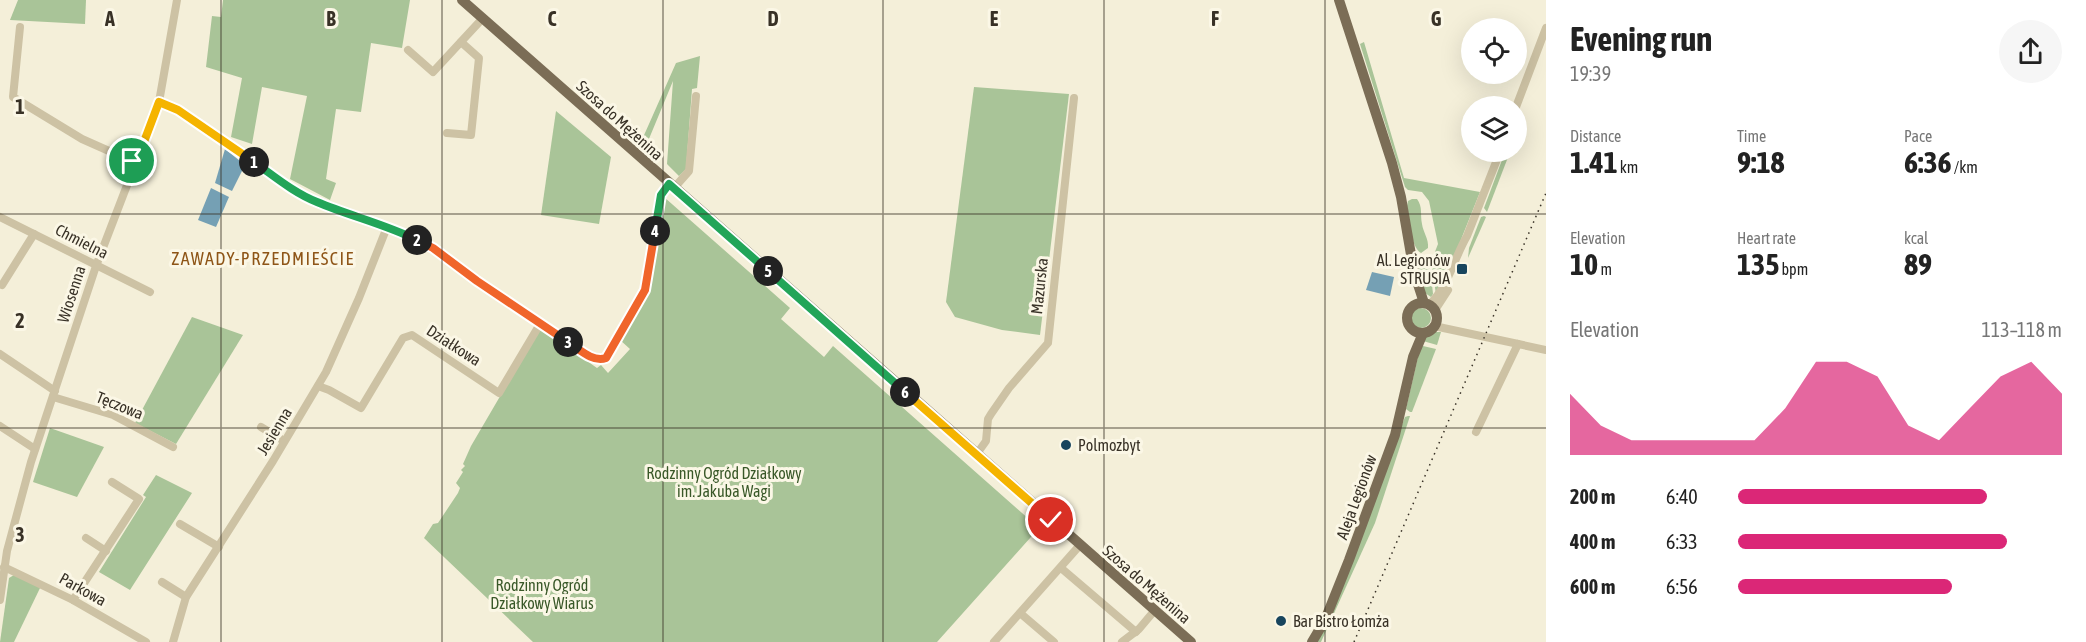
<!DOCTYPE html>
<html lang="en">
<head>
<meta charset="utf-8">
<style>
	body { margin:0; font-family:"Asap Condensed",sans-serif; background:#f6f6f6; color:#222; height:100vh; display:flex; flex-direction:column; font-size:22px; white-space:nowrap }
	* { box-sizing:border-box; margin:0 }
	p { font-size:20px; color:#767676 }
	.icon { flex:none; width:33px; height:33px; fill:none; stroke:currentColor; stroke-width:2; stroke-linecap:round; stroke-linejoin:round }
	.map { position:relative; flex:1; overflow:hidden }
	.panel { display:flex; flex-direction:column; background:#fff; width:540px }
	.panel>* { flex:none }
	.tools { position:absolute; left:1461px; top:18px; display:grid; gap:12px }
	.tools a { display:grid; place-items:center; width:66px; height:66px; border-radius:50%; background:#fff; box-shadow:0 6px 24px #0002; font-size:30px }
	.pin { position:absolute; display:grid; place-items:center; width:51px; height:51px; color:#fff; margin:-26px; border:3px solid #fff; border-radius:50%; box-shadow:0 2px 6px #0007 }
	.km { position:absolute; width:30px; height:30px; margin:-15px; border-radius:50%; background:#222; color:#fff; font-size:16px; line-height:30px; text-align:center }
	.round { display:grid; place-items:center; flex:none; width:63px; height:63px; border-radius:32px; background:#f6f6f6 }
	.head { display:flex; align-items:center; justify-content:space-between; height:102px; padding:0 24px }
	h1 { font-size:33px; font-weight:700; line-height:45px }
	.metrics { display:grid; grid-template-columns:repeat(3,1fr); gap:9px; height:102px; padding:6px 24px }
	.metrics div { display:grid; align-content:center }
	.metrics b { font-size:30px; font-weight:700 }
	.metrics small { font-size:16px; font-weight:400 }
	.metrics p { font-size:16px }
	.chart { height:168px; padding:12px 24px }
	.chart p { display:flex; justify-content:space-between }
	.chart svg { width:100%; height:108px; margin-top:6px; fill:#db2777; opacity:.7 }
	ul { padding:0 24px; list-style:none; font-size:20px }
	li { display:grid; grid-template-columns:96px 72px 1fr; align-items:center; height:45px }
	li i { height:15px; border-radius:8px; background:#db2777 }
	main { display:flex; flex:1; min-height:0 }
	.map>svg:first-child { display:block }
</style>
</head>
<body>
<main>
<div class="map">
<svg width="1546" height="642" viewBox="0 0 1546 642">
	<rect width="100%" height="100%" fill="#f4efd9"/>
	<g fill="#a9c498">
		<polygon points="18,0 86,0 85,24 10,20"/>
		<polygon points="223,0 410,0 402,48 371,43 361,112 336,109 326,179 336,183 330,200 290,179 307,96 262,87 252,144 231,137 242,78 206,67 212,16 221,17"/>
		<polygon points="1364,42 1404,178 1480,192 1446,277 1436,294 1431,262 1438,244 1429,201 1422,192 1408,190 1405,187 1360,44"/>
		<polygon points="700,56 697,88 692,89 686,169 679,176 667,164 673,81 646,146 641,142 676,63"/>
		<polygon points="974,87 1069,94 1040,335 1002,330 955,317 946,302"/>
		<polygon points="556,111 611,157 599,224 541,215"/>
		<polygon points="1505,152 1510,152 1487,212 1484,208"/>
		<polygon points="664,197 790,308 781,319 824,357 833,346 1039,528 937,642 533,642 424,538 433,524 438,523 458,493 460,488 456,483 463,472 461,470 465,466 463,464 471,446 540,328 597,368 601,365 608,373 630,349 620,340 650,291"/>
		<path d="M1412 199H1417C1423 207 1420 214 1422 224 1423 232 1429 239 1428 248L1421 253C1410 246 1410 219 1407 206L1408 201Z"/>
		<polygon points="1484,216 1486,217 1468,258 1469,248 1481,217"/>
		<polygon points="1429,257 1433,294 1431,297 1425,293 1419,268 1421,260"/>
		<circle cx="1421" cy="318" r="10"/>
		<polygon points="192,317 243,335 176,444 135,423"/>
		<polygon points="1435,332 1441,332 1437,345 1423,341 1425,337"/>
		<polygon points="1423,346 1436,349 1412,412 1410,412 1406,409 1420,348"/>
		<polygon points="1408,416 1410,416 1375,523 1321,642 1317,642 1405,417"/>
		<polygon points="50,428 104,447 77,497 33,482"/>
		<polygon points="156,475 192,493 130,590 99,572 146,497 143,495"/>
		<polygon points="14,575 41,586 14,642 0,642 9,578"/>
	</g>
	<g fill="#75a0b4">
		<polygon points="225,149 245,165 232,191 215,183"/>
		<polygon points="211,188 229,197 216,227 198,220"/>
		<polygon points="1372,272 1394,277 1390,296 1366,290"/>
	</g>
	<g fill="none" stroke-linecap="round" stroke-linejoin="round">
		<g stroke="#cdc2a4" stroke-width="8">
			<polyline points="20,27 13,97 82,139 136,163"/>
			<polyline points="408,50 433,72 483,18"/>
			<polyline points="159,102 178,110 300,194 315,202 380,224 433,248 477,281 593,358 600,360 606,358 645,289 661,195 669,184"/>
			<polyline points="1516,107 1546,28"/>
			<polyline points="447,133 471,135 479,58 461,42"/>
			<polyline points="674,188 689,171 696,96"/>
			<polyline points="0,217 150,292"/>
			<polyline points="2,285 34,234"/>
			<path d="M1429 305C1450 284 1453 260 1467 236L1500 152"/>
			<polyline points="1435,310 1448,290"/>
			<polyline points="1434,326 1546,350"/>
			<polyline points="0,354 55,391"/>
			<polyline points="318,386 329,390 361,408 403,338 412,335 499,393 540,324"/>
			<polyline points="53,397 113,415 173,447"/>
			<polyline points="0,426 35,449"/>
			<polyline points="261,427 284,441"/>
			<polyline points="1476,432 1518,344"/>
			<polyline points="976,455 986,441 988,419 991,414 1009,388 1048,343 1074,98"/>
			<polyline points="180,524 219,547"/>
			<polyline points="86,538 106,551"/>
			<polyline points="4,567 73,600 146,642"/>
			<polyline points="1061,568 1136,632"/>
			<polyline points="162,582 186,597"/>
			<polyline points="0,600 7,551 31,462 96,266 159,102 177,0"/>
			<polyline points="73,600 139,499 112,482"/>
			<polyline points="1020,613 1054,642"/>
			<polyline points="173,642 186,597 273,461 326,372 359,298 387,227"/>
			<polyline points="994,642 1080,545"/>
			<polyline points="1122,642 1139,629 1155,610"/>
		</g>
		<g stroke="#7b6d56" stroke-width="10">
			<polyline points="462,0 1191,642"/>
			<polyline points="1339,0 1392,163 1401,197 1414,272 1424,303"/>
			<circle cx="1422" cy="318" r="15"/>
			<polyline points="1312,642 1325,620 1349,560 1395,435 1413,357 1423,333"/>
		</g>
		<polyline stroke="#383126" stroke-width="1.5" stroke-dasharray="1.5 4.5" stroke-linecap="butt" points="1354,642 1546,193"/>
	</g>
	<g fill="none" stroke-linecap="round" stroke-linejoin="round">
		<g stroke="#fff" stroke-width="12">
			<polyline id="split-1" points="132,161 136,163 159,102 178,110 254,162"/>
		</g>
		<g stroke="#fff" stroke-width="12">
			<path id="split-2" d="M254 162C274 176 294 193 317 202 350 216 385 224 417 240"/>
		</g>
		<g stroke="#fff" stroke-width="12">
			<polyline id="split-3" points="417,240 433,248 477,281 568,342"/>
		</g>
		<g stroke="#fff" stroke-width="12">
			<path id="split-4" d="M568 342C579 349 593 363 606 358L645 290 655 231"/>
		</g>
		<g stroke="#fff" stroke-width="12">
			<polyline id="split-5" points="655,231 661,195 669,184 768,271"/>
		</g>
		<g stroke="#fff" stroke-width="12">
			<polyline id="split-6" points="768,271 905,392"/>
		</g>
		<g stroke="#fff" stroke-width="12">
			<polyline id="split-7" points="905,392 1051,520"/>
		</g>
		<use href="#split-1" stroke="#f5b400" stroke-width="8"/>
		<use href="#split-2" stroke="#22a559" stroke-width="8"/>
		<use href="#split-3" stroke="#f0652b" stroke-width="8"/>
		<use href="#split-4" stroke="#f0652b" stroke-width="8"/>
		<use href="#split-5" stroke="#22a559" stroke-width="8"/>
		<use href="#split-6" stroke="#22a559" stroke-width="8"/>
		<use href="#split-7" stroke="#f5b400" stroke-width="8"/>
	</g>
	<path fill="none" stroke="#383126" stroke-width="1.5" stroke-opacity="0.55" d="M221 0V642M442 0V642M663 0V642M883 0V642M1104 0V642M1325 0V642M0 214H1546M0 428H1546"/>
	<g fill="#18455d" stroke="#fbf7e6" stroke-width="2">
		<rect x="1456" y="263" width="12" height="12" rx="3"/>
		<circle cx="1066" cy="445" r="6"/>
		<circle cx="1281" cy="621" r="6"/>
	</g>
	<g text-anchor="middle" stroke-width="6" stroke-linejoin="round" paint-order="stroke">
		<g font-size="16" fill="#383126" stroke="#fbf7e6">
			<text transform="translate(620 120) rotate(42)" y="6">Szosa do Mężenina</text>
			<text transform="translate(82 241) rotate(27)" y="6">Chmielna</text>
			<text transform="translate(1039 286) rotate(-84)" y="6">Mazurska</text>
			<text transform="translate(71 294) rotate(-72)" y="6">Wiosenna</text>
			<text transform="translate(454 345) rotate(33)" y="6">Działkowa</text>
			<text transform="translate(120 405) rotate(22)" y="6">Tęczowa</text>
			<text transform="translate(274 431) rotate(-59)" y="6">Jesienna</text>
			<text transform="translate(1356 497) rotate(-70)" y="6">Aleja Legionów</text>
			<text transform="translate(1147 584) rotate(41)" y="6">Szosa do Mężenina</text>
			<text transform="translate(83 589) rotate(29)" y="6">Parkowa</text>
		</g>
		<g font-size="16" fill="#383126" stroke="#fbf7e6" text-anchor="start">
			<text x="1450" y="266" text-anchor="end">Al. Legionów<tspan x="1450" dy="18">STRUSIA</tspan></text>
			<text x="1078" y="451">Polmozbyt</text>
			<text x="1293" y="627">Bar Bistro Łomża</text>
		</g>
		<g font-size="16" fill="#395828" stroke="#fbf7e6">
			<text x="724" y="479">Rodzinny Ogród Działkowy<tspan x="724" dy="18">im. Jakuba Wagi</tspan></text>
			<text x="542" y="591">Rodzinny Ogród<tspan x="542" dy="18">Działkowy Wiarus</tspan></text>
		</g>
		<g font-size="18" letter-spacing="1.5" fill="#8e5517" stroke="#fbf7e6">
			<text x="263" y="265">ZAWADY-PRZEDMIEŚCIE</text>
		</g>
	</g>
	<g font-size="20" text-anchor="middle" font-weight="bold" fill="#383126" stroke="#fbf7e6" stroke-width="6" stroke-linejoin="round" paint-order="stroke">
		<text x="110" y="26">A</text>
		<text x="331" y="26">B</text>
		<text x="552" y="26">C</text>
		<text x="773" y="26">D</text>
		<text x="994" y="26">E</text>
		<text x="1215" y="26">F</text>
		<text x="1436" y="26">G</text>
		<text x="20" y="114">1</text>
		<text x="20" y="328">2</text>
		<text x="20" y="542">3</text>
	</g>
</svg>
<div class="tools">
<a><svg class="icon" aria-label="locate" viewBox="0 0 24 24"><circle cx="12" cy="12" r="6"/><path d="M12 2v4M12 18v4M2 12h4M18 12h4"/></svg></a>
<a><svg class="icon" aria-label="layers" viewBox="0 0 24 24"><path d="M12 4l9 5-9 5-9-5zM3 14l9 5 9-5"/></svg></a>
</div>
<div class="pin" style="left:132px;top:161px;background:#1e9e55"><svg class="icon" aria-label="arrive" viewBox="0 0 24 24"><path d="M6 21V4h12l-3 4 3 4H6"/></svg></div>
<div class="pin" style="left:1051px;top:520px;background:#d93025"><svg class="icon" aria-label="check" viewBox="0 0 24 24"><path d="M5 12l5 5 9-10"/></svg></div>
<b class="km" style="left:254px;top:162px">1</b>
<b class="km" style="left:417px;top:240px">2</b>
<b class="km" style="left:568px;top:342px">3</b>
<b class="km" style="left:655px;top:231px">4</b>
<b class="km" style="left:768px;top:271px">5</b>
<b class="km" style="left:905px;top:392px">6</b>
</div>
<section class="panel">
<div class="head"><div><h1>Evening run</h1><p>19:39</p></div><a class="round"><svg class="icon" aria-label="share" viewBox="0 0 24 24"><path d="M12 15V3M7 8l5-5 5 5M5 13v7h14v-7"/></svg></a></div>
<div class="metrics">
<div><p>Distance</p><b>1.41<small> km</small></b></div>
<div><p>Time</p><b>9:18</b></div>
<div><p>Pace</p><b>6:36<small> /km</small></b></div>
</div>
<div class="metrics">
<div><p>Elevation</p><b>10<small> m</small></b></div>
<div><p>Heart rate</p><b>135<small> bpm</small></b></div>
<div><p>kcal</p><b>89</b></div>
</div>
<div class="chart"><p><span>Elevation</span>113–118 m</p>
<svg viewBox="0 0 160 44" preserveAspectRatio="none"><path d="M0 44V19L10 32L20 38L30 38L40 38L50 38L60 38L70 25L80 6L90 6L100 12L110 32L120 38L130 25L140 12L150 6L160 19V44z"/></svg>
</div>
<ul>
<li><b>200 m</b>6:40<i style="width:77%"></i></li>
<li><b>400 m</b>6:33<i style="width:83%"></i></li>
<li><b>600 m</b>6:56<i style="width:66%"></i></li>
</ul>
</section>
</main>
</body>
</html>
